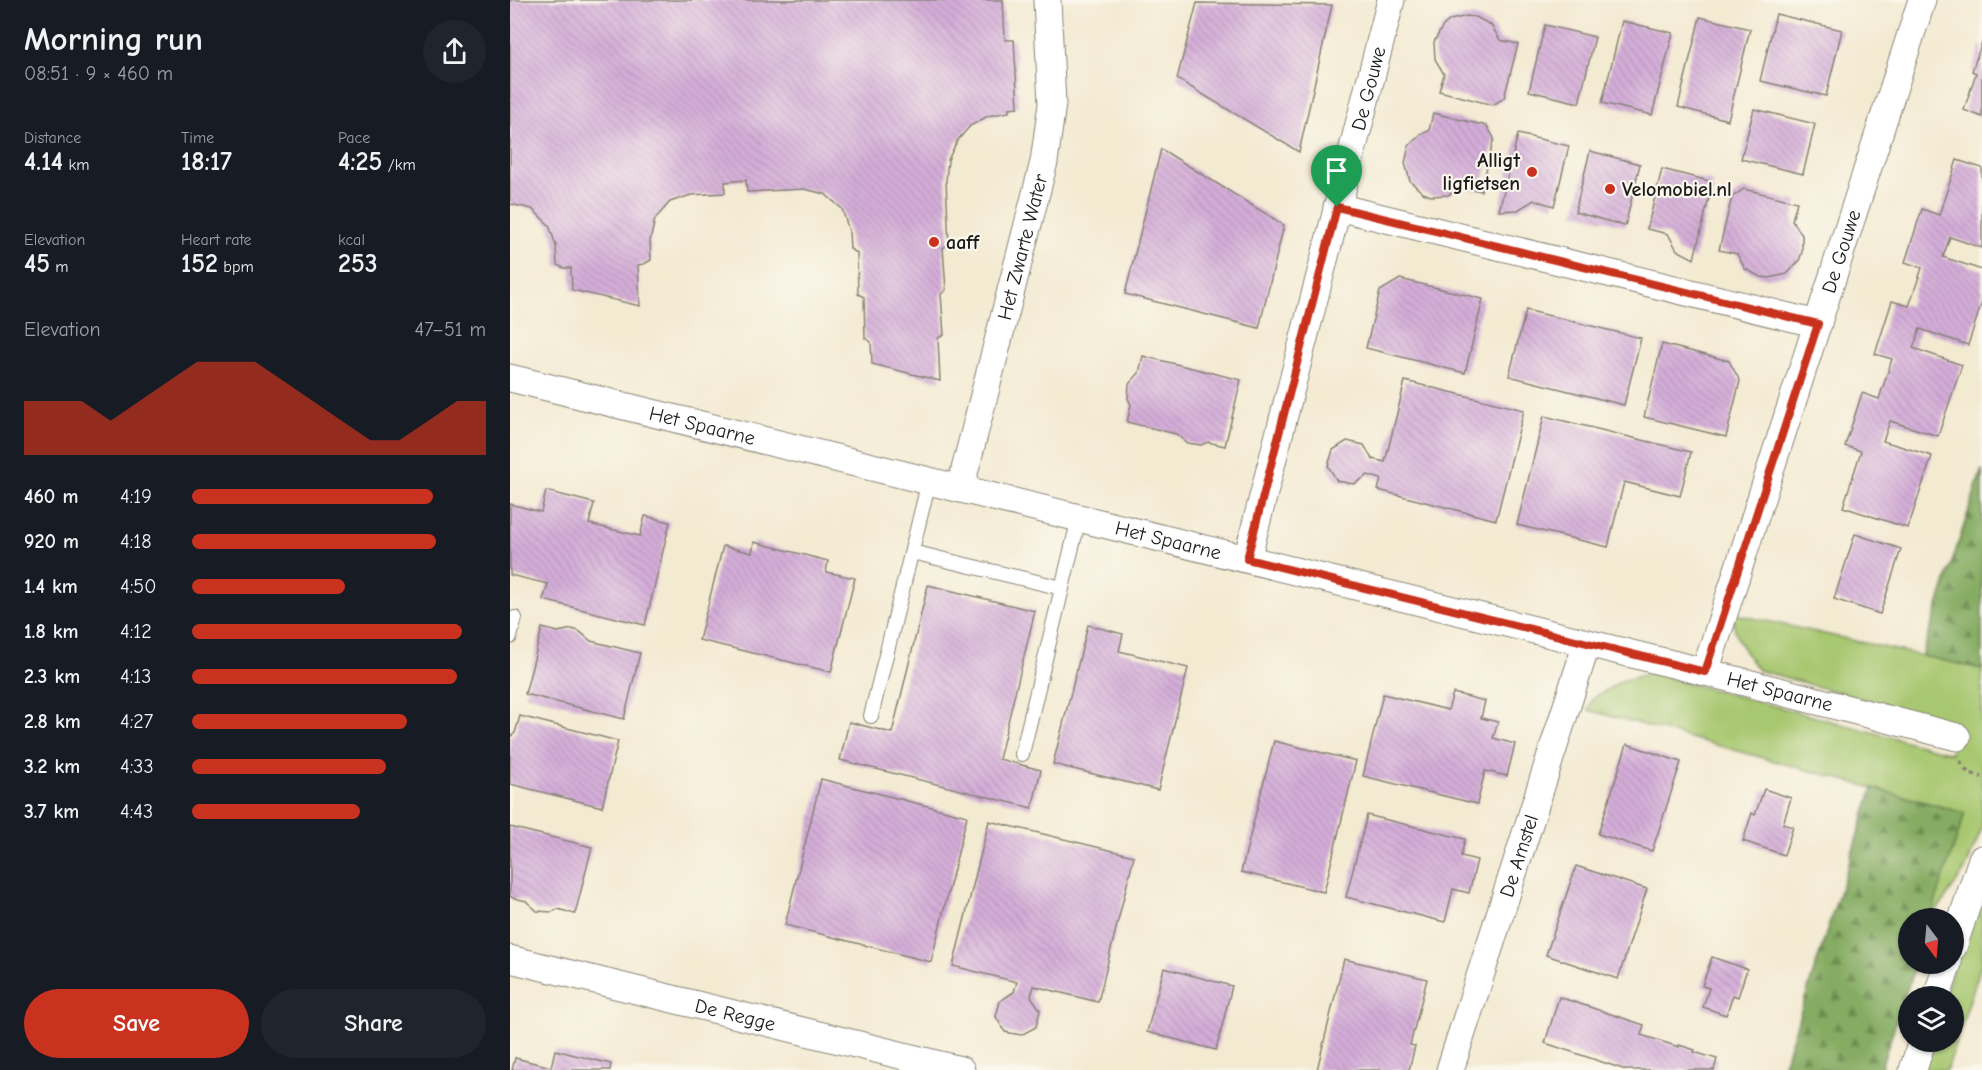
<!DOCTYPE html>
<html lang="en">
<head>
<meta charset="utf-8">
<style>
	body { margin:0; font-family:"Comic Neue",sans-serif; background:#20242c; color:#f1f3f6; height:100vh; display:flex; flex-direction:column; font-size:22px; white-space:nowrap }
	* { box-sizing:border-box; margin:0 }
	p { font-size:20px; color:#9ea1a6 }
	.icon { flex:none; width:33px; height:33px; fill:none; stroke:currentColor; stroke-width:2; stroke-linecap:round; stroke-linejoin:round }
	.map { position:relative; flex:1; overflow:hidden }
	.sheet { display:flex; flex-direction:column; background:#171b24; width:510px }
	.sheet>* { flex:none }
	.needle { width:39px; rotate:164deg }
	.controls { position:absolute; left:1388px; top:908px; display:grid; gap:12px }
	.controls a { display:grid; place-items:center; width:66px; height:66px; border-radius:50%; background:#171b24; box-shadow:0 2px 4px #0004; font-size:30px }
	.pin { position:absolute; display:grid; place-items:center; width:51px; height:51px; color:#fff; margin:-62px -26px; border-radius:50% 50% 50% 0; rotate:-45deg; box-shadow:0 0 6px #0007 }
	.pin .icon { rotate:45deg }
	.round { display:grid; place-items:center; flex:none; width:63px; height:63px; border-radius:32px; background:#20242c }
	.headline { display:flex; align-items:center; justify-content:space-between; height:102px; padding:0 24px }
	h1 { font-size:33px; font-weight:700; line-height:45px }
	.stats { display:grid; grid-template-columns:repeat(3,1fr); gap:9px; height:102px; padding:6px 24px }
	.stats div { display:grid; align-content:center }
	.stats b { font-size:26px; font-weight:700 }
	.stats small { font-size:16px; font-weight:400 }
	.stats p { font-size:16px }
	.chart { height:168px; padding:12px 24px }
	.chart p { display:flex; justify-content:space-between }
	.chart svg { width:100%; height:108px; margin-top:6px; fill:#c8321e; opacity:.7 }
	.action { display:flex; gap:12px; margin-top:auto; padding:12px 24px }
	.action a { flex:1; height:69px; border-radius:36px; background:#c8321e; color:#fff; font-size:24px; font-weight:700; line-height:69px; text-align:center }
	.action a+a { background:#20242c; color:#f1f3f6 }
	ul { padding:0 24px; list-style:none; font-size:20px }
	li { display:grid; grid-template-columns:96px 72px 1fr; align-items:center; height:45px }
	li i { height:15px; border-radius:8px; background:#c8321e }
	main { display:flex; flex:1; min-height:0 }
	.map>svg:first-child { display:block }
</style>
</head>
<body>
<main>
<section class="sheet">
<div class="headline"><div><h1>Morning run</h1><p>08:51 · 9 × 460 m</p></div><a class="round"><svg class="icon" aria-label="share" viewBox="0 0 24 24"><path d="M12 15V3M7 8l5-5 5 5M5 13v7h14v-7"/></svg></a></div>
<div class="stats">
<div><p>Distance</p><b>4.14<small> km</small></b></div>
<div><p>Time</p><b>18:17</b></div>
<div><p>Pace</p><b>4:25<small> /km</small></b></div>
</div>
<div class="stats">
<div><p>Elevation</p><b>45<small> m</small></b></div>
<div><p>Heart rate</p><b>152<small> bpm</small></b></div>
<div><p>kcal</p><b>253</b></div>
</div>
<div class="chart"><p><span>Elevation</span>47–51 m</p>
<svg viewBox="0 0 160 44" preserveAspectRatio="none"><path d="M0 44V22L10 22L20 22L30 30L40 22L50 14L60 6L70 6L80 6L90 14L100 22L110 30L120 38L130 38L140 30L150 22L160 22V44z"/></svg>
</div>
<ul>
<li><b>460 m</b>4:19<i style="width:82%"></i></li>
<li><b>920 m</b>4:18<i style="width:83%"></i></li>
<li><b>1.4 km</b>4:50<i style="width:52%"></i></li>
<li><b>1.8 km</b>4:12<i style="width:92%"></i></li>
<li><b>2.3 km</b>4:13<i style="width:90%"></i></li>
<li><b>2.8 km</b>4:27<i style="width:73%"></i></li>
<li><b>3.2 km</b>4:33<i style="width:66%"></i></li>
<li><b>3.7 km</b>4:43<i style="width:57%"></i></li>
</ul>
<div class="action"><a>Save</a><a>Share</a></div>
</section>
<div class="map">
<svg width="1472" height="1070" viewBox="0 0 1472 1070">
	<defs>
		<pattern id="forest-firs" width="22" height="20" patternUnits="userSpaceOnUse" patternTransform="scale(1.5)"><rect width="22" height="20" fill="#85ac62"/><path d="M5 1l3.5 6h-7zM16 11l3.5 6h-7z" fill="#6c8b50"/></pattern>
		<pattern id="building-back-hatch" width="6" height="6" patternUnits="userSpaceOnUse" patternTransform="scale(1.5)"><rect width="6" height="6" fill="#d4add8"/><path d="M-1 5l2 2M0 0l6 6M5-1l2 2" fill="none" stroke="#b594b9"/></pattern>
	</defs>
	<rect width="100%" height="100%" fill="#fbf7ec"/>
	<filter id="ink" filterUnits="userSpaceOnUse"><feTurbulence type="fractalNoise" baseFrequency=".0167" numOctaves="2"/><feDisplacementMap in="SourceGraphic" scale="12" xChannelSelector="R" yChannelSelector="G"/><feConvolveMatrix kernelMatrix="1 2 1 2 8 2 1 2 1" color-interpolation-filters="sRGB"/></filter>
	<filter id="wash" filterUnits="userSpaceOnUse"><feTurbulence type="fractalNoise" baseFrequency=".008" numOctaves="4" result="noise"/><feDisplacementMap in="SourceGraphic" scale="24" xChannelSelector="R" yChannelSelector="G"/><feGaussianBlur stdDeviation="1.35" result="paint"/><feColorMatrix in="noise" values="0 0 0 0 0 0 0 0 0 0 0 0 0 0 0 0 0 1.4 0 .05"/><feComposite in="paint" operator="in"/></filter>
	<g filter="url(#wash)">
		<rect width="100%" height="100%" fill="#f3ead2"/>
		<g fill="#a7c76f" stroke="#627246" stroke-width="1.5">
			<path d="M1225 614 1472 669V828L1455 870 1422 918H1420L1454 813 1078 710 1082 699 1111 681 1140 673 1441 753 1448 726 1248 670C1237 655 1219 632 1225 614Z"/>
			<polygon points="1472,882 1472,963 1437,1070 1410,1070 1419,1041 1443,1041 1443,996 1434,996"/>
		</g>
		<g fill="url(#forest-firs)" stroke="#50643f" stroke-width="1.5">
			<polygon points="1472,469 1472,669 1412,656"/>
			<polygon points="1363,788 1455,813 1420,918 1398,918 1398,963 1406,963 1370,1070 1272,1070"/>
		</g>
		<g id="blocks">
			<g fill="url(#building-back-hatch)">
				<polygon points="0,0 493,0 495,40 504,40 508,107 499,108 499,112 478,116 460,126 447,141 438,160 436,181 439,244 433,248 436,290 431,294 434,335 428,338 430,381 362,364 361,342 355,338 354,297 348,294 347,253 340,249 339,231 332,209 315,194 294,189 237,192 236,180 215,182 215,193 181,195 160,202 145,219 140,241 141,260 134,264 128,265 130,306 62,290 61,268 54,268 47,265 46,246 39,225 22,209 0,204"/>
				<polygon points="687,3 822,5 789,152 667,79"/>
				<polygon points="1266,14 1332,30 1316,96 1250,81"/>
				<polygon points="957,16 966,17 981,25 990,40 1008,44 994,98 983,105 929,91 934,74 925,59 924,42 933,26 940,20"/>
				<polygon points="1190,17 1240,29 1218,120 1168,107"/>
				<polygon points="1112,21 1163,33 1142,115 1092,103"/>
				<polygon points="1035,25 1085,37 1069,103 1019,91"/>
				<polygon points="1472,42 1472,117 1454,110 1466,73 1462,71"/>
				<polygon points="1244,109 1305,124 1293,174 1231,159"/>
				<polygon points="923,113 977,126 984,138 971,191 953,187 938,195 921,196 913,193 900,181 895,163 899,146 911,134 919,131"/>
				<polygon points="1008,134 1059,146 1044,206 1024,200 1008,210 989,211"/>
				<polygon points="651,149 774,225 749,328 615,294"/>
				<polygon points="1080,151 1130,164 1115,226 1065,212"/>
				<polygon points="1447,160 1472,168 1472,248 1440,237 1433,257 1472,270 1472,302 1458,345 1410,329 1403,348 1452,365 1428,436 1380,421 1373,441 1422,456 1398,528 1333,507 1351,451 1335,446 1352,393 1369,399 1382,359 1365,354 1382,301 1399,306 1412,268 1395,262 1412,209 1429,215"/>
				<polygon points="1152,169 1203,182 1184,259 1167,250 1158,234 1137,229"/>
				<polygon points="1234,189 1287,202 1282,220 1292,235 1292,252 1289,261 1277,274 1259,278 1251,277 1235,269 1227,254 1209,250 1222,197"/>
				<polygon points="890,279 973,299 955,373 856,348 870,291"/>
				<polygon points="1016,310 1131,338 1114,405 999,376"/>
				<polygon points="1152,344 1219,361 1230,381 1216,437 1134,417"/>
				<polygon points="633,356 731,380 715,446 698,442 691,445 677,443 666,434 617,422 621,405 618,398 619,384 629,373"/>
				<polygon points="895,381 1014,410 986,520 868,490 871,479 858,475 844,484 827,481 818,466 823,450 837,441 854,445 862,459 875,462"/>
				<polygon points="1034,416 1181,452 1170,496 1114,482 1098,547 1007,525"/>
				<polygon points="36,491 84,503 79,524 130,536 135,516 160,522 135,625 33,600 38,584 0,575 0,504 31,512"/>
				<polygon points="1345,534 1391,549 1370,614 1324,599"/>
				<polygon points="244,542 318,561 316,572 345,578 321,672 189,640 213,546 242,553"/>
				<polygon points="418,585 525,611 489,759 531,770 522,808 330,760 339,722 382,733"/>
				<polygon points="578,625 613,634 609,651 678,668 648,790 543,764"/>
				<polygon points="32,628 48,632 62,629 69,631 81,641 130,653 114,719 15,694"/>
				<polygon points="943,693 975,701 971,718 988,722 983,738 1005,744 997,776 975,771 967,804 853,776 873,694 938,710"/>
				<polygon points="10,716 108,741 92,807 0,784 0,737 5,733"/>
				<polygon points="764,741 846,761 814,892 731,872"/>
				<polygon points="1117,744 1171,762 1142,851 1088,834"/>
				<polygon points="311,779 457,816 421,962 275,925"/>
				<polygon points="1254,789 1281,798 1273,824 1283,827 1274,855 1233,841 1242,813 1245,815"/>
				<polygon points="857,815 955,839 951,856 967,860 959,893 943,889 935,922 836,897"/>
				<polygon points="479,821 624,856 588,1002 524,986 521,996 530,1010 526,1027 511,1035 495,1032 486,1017 490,1001 504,992 507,982 443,966"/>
				<polygon points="0,827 82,847 65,914 48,909 42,912 27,911 16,901 0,897"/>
				<polygon points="1066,866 1137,889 1108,979 1036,955"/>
				<polygon points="1202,957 1237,969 1228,997 1223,995 1216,1015 1193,1007 1199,988 1192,986"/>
				<polygon points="834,959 917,979 900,1045 905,1046 899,1070 807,1070"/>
				<polygon points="654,968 722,986 706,1050 637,1032"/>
				<polygon points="1049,997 1134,1025 1131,1035 1169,1047 1169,1045 1185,1050 1184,1052 1207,1059 1204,1070 1116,1070 1035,1043"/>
				<polygon points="45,1050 101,1064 100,1070 2,1070 5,1058 41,1067"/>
			</g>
		</g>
	</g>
	<g filter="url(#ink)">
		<use href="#blocks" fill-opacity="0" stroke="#888377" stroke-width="1.5"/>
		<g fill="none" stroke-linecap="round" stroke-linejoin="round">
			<g stroke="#888377" stroke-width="16">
				<g id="lane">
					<polyline points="402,552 552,588"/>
					<polyline points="0,637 5,618"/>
					<polyline points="361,716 419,481"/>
					<polyline points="512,754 569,518"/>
				</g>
			</g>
			<g stroke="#888377" stroke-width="29">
				<g id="street">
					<polyline points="827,207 1308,324"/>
					<path id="s1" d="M0 378 1195 672 1447 737"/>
					<path id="s2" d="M450 489 534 162 542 104 537 0"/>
					<path id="s3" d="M737 559 881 0"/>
					<path id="s4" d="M1195 672 1412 0"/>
					<polyline points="1443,947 1472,859"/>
					<path id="s5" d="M0 959 451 1070"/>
					<polyline points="1427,996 1438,963"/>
					<path id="s6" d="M940 1070 1077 643"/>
					<polyline points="1403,1070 1412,1041"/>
				</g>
			</g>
			<polyline stroke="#888377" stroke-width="4" stroke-dasharray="4.5 4.5" stroke-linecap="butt" points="1450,761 1458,773 1472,777"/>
			<use href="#lane" stroke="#fff" stroke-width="14"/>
			<use href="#street" stroke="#fff" stroke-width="27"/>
		</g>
	</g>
	<g fill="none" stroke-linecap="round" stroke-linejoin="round" filter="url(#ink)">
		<g stroke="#fff" stroke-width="12">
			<polygon id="route" points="827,207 1308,324 1195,672 737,559"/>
		</g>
		<use href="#route" stroke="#c8321e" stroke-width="8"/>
	</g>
	<g fill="#c8321e" stroke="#fbf7ec" stroke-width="2">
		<circle cx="1022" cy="172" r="6"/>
		<circle cx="1100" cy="189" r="6"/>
		<circle cx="424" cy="242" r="6"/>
	</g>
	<g text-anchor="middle" stroke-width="4.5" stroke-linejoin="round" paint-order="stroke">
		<g font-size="20" fill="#1c1c1c" stroke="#fbf7ec">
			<text dy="7" stroke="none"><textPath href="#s3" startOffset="486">De Gouwe</textPath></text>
			<text dy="7" stroke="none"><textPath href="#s2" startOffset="250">Het Zwarte Water</textPath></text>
			<text dy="7" stroke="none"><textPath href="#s4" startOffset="442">De Gouwe</textPath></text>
			<text dy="7" stroke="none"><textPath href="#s1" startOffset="198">Het Spaarne</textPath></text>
			<text dy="7" stroke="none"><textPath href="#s1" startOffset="678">Het Spaarne</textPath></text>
			<text dy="7" stroke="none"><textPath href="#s1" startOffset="1308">Het Spaarne</textPath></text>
			<text dy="7" stroke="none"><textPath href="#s6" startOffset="225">De Amstel</textPath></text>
			<text dy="7" stroke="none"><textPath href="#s5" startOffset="232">De Regge</textPath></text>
		</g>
		<g font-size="20" font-weight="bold" fill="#1c1c1c" stroke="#fbf7ec" text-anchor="start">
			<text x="1010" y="167" text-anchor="end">Alligt<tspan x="1010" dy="23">ligfietsen</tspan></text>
			<text x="1112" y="196">Velomobiel.nl</text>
			<text x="436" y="249">aaff</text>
		</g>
	</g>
</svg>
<div class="controls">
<a><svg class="needle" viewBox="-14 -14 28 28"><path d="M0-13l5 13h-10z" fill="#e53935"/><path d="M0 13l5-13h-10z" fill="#9ea1a6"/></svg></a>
<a><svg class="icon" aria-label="layers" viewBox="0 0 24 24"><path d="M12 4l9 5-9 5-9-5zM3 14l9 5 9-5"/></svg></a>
</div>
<div class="pin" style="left:827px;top:207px;background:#1e9e55"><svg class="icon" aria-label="arrive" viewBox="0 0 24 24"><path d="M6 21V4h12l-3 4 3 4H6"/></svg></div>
</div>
</main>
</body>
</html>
